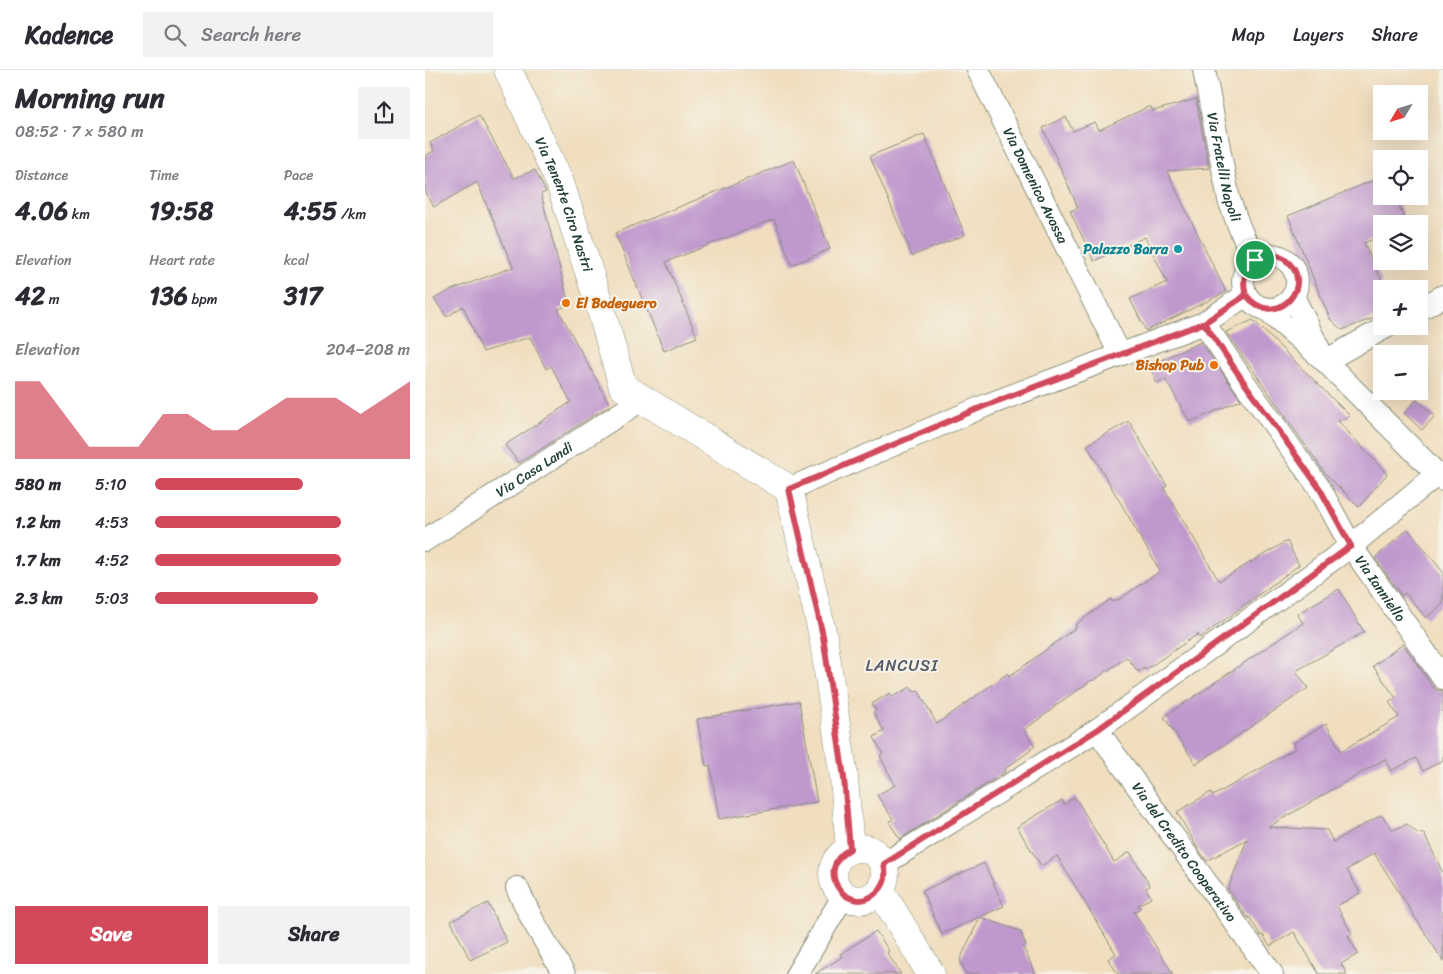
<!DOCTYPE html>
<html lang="en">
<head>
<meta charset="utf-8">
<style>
	body { margin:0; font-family:Sriracha,sans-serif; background:#f2f2f3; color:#2b2b33; height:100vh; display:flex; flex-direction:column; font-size:19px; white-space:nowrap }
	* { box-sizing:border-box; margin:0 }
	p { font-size:16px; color:#7c7c81 }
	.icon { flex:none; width:28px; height:28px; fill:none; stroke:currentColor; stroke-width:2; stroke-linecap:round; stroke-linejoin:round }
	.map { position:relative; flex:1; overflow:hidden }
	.drawer { display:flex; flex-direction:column; background:#fff; width:425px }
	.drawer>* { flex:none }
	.needle { width:32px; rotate:232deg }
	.controls { position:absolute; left:948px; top:15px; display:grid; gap:10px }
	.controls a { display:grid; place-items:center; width:55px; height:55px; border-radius:0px; background:#fff; box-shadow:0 5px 20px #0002; font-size:25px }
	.pin { position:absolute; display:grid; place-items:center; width:42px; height:42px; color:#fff; margin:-21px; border:2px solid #fff; border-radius:50%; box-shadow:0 1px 5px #0007 }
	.round { display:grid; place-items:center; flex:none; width:52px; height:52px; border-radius:0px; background:#f2f2f3 }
	.headline { display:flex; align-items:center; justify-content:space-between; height:85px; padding:0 15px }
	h1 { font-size:28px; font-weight:800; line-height:38px }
	.metrics { display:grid; grid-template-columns:repeat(3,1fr); gap:8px; height:85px; padding:5px 15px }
	.metrics div { display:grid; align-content:center }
	.metrics b { font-size:25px; font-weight:800 }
	.metrics small { font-size:14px; font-weight:400 }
	.metrics p { font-size:14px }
	.chart { height:140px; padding:10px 15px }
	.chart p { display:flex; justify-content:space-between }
	.chart svg { width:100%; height:90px; margin-top:5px; fill:#d1495b; opacity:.7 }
	.cta { display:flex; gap:10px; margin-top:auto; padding:10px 15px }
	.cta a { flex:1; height:58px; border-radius:0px; background:#d1495b; color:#fff; font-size:20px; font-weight:800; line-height:58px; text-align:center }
	.cta a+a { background:#f2f2f3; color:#2b2b33 }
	ul { padding:0 15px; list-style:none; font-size:16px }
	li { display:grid; grid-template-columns:80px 60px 1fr; align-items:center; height:38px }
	li i { height:12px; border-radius:6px; background:#d1495b }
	header { display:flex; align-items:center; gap:30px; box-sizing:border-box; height:70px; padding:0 25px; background:#fff; border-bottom:1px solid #e1e1e2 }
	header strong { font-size:24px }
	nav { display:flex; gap:28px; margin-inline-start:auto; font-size:18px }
	.search { width:350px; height:45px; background:#f2f2f3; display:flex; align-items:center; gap:12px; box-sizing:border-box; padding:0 18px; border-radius:0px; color:#7c7c81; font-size:19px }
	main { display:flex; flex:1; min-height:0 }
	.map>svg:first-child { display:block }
</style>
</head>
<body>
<header>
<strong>Kadence</strong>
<div class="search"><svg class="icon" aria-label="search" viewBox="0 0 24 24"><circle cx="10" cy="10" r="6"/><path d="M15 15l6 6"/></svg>Search here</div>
<nav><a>Map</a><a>Layers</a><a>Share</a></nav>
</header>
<main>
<section class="drawer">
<div class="headline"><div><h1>Morning run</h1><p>08:52 · 7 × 580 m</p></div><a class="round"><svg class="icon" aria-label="share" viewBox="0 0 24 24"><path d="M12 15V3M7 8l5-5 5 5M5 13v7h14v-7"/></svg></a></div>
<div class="metrics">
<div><p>Distance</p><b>4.06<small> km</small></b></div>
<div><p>Time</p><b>19:58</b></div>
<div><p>Pace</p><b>4:55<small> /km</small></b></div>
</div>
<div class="metrics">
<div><p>Elevation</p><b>42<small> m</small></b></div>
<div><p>Heart rate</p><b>136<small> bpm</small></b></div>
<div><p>kcal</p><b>317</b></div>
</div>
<div class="chart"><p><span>Elevation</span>204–208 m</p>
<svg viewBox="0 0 160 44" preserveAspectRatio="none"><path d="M0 44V6L10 6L20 22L30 38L40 38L50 38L60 22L70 22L80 30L90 30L100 22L110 14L120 14L130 14L140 22L150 14L160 6V44z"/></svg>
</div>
<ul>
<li><b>580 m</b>5:10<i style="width:58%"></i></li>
<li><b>1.2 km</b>4:53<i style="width:73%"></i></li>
<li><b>1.7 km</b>4:52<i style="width:73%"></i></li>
<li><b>2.3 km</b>5:03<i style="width:64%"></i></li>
</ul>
<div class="cta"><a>Save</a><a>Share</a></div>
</section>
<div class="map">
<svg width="1018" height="904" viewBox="0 0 1018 904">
	<rect width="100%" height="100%" fill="#f7f3e8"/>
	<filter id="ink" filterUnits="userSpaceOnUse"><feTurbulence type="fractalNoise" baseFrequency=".02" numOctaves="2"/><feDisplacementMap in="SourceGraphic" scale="10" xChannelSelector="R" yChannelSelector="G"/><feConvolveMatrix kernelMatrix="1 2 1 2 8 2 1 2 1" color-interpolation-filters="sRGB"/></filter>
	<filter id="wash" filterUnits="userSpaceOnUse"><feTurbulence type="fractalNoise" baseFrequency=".0096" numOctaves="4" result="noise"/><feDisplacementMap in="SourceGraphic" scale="20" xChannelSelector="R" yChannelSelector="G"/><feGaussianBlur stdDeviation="1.12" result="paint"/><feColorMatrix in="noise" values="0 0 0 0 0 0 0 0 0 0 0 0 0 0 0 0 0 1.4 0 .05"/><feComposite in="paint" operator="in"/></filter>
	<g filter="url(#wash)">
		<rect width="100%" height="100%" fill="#f0debf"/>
		<g id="blocks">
			<g fill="#bf98ce">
				<polygon points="771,29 784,98 742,101 801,222 721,261 705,229 742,212 720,167 669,191 645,141 653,138 618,58 641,47 648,61 670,52 674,60 725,36 728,41"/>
				<polygon points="54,45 89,108 110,100 121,122 116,124 144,235 133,239 185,335 94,393 80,375 146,332 126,296 121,299 105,267 58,282 38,236 22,247 9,229 26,220 88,197 52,112 9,137 0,121 0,86 9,81 5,73"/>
				<polygon points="499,64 540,165 487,186 445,86"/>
				<polygon points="369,90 405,179 367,195 349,149 241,192 272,267 239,281 190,163"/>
				<polygon points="956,107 956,126 970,126 982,154 956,154 956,166 939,173 948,193 956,209 956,245 917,260 905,249 863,146"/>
				<polygon points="828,250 925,346 913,351 962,404 934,437 900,403 801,262"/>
				<polygon points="776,272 816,330 765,352 740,309 731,313 725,295"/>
				<polygon points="992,330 1010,346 997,360 979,343"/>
				<polygon points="704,351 742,416 739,418 794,511 862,471 874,495 775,568 773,564 720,600 719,598 713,602 702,587 668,611 667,610 628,637 629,638 599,660 610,676 605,679 606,680 580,699 580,702 475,769 464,752 468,749 452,725 470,715 455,686 458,684 449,667 459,661 448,642 451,640 447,634 465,623 467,627 486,617 489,622 493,620 512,654 583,603 584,606 592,601 652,557 650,555 686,529 688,532 692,529 693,530 735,501 662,375"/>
				<polygon points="983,459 1018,502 1018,534 1001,548 980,523 977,526 950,488"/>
				<polygon points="914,519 939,562 871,601 883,618 771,694 739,647 878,553 872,544"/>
				<polygon points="978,574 1007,616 1012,620 1018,621 1018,690 998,701 991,688 966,701 960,689 843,757 902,760 908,772 956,745 968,760 982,754 992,763 999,764 1018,803 1018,891 949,783 922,800 935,823 912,836 927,864 923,866 933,884 916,894 922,904 894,904 869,862 845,876 838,865 836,866 825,848 822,847 803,819 822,769 782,791 773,779 752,742 786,722 788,726 871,678 868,673 901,654 916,681 974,647 964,632 971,628 948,596"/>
				<polygon points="374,631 392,732 294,749 285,695 281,696 272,649"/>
				<polygon points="650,727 689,792 705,782 725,816 721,818 726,828 713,835 715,838 709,842 748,904 693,904 683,889 691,884 632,786 616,796 592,757 637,730 639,734"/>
				<polygon points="559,793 579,836 517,864 497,821"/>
				<polygon points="63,833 82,872 45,890 26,851"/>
				<polygon points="555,847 595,861 601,875 598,877 611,904 541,904 535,890"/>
				<polygon points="451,861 464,881 462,883 476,904 390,904 417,887 415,884"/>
			</g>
		</g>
	</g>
	<g filter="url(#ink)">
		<use href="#blocks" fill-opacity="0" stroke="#888e7a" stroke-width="1"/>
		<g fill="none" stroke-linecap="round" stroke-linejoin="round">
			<g stroke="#888e7a" stroke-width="24">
				<g id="street">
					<path id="s1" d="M553 0 695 284"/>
					<path id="s2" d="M779 0 804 130 815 159 829 190"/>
					<circle cx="845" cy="212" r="27"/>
					<polyline points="868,226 896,283"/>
					<polyline points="839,238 900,291 1018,410"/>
					<polyline points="994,240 1018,226"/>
					<path id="s3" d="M779 253 818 311 895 419 926 476 1018 608"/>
					<polyline points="900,291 963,256"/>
					<polyline points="364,419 562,335 779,253 821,225"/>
					<path id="s4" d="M0 470 218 329"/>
					<path id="s5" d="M672 660 847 904"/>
					<polyline points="459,794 672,660 926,476 1012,404"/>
					<polyline points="92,818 107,849 139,904"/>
					<polyline points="372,904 419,825"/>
				</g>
			</g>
			<g stroke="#888e7a" stroke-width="29">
				<g id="secondary">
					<path id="s6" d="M83 0 135 113 174 233 198 317 364 419 398 566 419 708 425 779"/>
					<circle cx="434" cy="804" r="26"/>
					<polyline points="455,820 506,904"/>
				</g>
			</g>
			<use href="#street" stroke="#fff" stroke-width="22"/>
			<use href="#secondary" stroke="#fff" stroke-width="28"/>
		</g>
	</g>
	<g fill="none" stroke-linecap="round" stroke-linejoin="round" filter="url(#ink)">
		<g stroke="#fff" stroke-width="10">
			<path id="route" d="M830 190C819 201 817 211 821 225L779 253 562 335 364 419 398 566 419 708 425 779C386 800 425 849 452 822 461 814 462 805 459 794L672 660 926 476 895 419 818 311 779 253 821 225C851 263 894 212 859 189 849 183 839 185 830 190"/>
		</g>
		<use href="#route" stroke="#d1495b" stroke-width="6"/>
	</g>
	<circle fill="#0f9aa8" stroke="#f7f3e8" stroke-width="2" cx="753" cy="179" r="5"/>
	<g fill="#e8710a" stroke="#f7f3e8" stroke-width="2">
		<circle cx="141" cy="233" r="5"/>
		<circle cx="789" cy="295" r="5"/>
	</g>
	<g text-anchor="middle" stroke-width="4" stroke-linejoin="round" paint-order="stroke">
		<g font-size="14" fill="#1f3d34" stroke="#f7f3e8">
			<text dy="5" stroke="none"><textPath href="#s2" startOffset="99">Via Fratelli Napoli</textPath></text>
			<text dy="5" stroke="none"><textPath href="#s1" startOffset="129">Via Domenico Avossa</textPath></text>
			<text dy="5" stroke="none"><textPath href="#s6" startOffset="146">Via Tenente Ciro Nastri</textPath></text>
			<text dy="5" stroke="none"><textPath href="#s4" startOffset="130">Via Casa Landi</textPath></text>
			<text dy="5" stroke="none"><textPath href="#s3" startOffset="319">Via Ianniello</textPath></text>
			<text dy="5" stroke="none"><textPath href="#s5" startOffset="150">Via del Credito Cooperativo</textPath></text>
		</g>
		<g font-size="14" font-weight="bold" fill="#0d838f" stroke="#f7f3e8" text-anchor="end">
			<text x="743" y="184">Palazzo Barra</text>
		</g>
		<g font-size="14" font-weight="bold" fill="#c56008" stroke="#f7f3e8" text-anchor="start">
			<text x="151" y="238">El Bodeguero</text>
			<text x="779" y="300" text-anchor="end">Bishop Pub</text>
		</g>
		<g font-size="16" letter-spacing="1" fill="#575d6a" stroke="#f7f3e8">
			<text x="477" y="601">LANCUSI</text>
		</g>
	</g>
</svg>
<div class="controls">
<a><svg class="needle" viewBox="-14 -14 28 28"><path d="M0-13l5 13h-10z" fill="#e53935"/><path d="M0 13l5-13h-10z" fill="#7c7c81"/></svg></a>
<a><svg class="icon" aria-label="locate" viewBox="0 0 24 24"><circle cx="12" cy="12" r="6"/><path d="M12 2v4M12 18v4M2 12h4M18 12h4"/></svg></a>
<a><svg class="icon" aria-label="layers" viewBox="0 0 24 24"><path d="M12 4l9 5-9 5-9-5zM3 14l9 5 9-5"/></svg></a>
<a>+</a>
<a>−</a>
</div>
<div class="pin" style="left:830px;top:190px;background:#1e9e55"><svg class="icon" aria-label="arrive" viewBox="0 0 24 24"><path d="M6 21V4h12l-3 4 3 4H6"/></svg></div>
</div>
</main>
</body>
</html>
